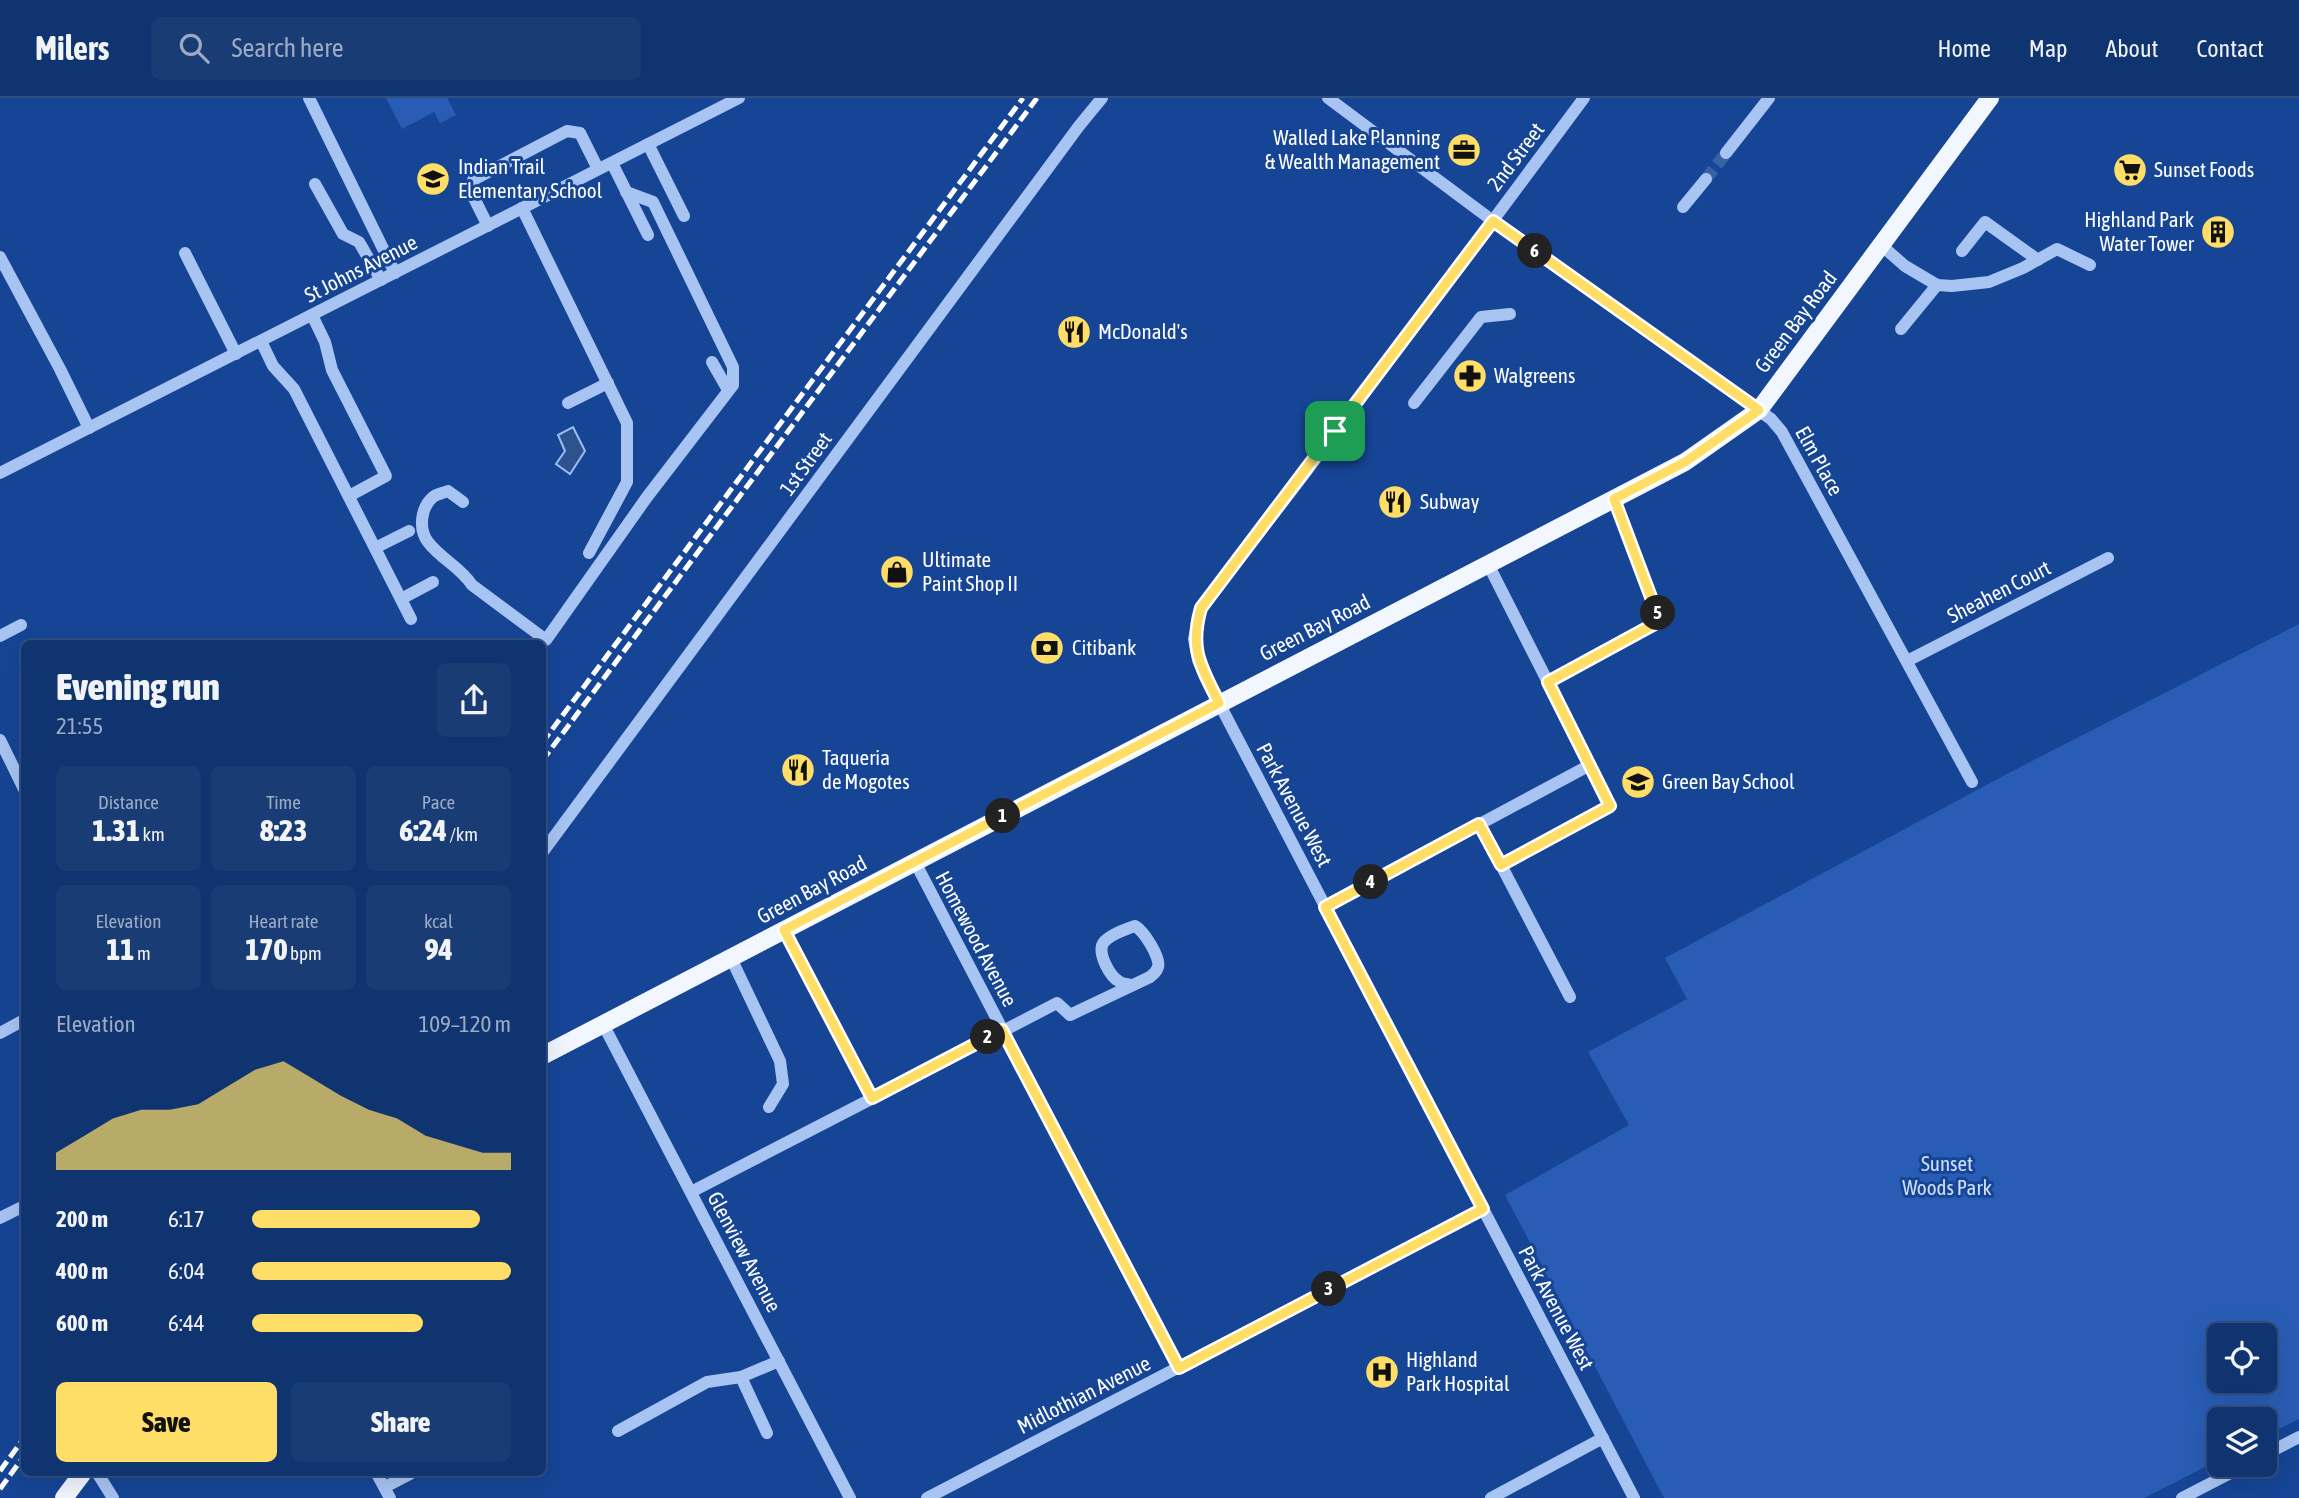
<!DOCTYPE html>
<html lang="en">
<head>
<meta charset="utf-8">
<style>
	body { margin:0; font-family:"Asap Condensed",sans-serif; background:#193c75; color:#f1f3f6; height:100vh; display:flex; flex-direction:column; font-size:26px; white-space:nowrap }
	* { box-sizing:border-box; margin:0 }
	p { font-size:23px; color:#9caac3 }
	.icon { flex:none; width:38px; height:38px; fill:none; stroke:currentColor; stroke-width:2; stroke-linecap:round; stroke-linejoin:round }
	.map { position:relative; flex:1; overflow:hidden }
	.sheet { position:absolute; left:21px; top:542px; width:525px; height:836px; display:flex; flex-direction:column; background:#103470; border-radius:10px; box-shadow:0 7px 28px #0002,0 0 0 2px #304f83 }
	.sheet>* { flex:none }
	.buttons { position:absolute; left:2207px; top:1225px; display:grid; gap:14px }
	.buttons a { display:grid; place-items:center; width:70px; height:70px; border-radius:10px; background:#103470; box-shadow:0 7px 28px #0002,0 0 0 2px #304f83; font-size:35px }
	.pin { position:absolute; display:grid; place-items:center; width:60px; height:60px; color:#fff; margin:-30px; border-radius:14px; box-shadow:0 4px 10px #0006 }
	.km { position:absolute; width:35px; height:35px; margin:-18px; border-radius:50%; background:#222; color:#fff; font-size:19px; line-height:35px; text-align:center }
	.round { display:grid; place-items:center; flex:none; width:74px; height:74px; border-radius:10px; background:#193c75 }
	.headline { display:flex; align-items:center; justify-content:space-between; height:119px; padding:0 35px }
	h1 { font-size:38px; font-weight:800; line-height:52px }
	.metrics { display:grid; grid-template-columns:repeat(3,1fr); gap:10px; height:119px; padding:7px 35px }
	.metrics div { display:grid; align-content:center; border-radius:10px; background:#193c75; text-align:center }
	.metrics b { font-size:30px; font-weight:800 }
	.metrics small { font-size:19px; font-weight:400 }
	.metrics p { font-size:19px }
	.chart { height:196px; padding:14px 35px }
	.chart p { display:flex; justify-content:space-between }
	.chart svg { width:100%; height:126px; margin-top:7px; fill:#ffde68; opacity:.7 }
	.primary-button { display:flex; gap:14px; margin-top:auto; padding:14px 35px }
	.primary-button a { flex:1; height:80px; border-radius:10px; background:#ffde68; color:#111; font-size:28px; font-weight:800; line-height:80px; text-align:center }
	.primary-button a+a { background:#193c75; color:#f1f3f6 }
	ul { padding:0 35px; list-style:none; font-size:23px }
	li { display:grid; grid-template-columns:112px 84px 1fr; align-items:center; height:52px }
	li i { height:18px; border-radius:9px; background:#ffde68 }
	header { display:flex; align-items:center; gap:42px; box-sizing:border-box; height:98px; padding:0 35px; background:#103470; border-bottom:2px solid #304f83 }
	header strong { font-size:33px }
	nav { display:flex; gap:38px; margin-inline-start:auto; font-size:24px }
	.search { width:490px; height:63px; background:#193c75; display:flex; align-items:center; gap:18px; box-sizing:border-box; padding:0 24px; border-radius:10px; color:#9caac3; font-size:26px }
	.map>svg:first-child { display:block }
</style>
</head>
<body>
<header>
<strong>Milers</strong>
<div class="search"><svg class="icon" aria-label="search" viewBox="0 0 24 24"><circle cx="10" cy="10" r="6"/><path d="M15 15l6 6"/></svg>Search here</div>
<nav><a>Home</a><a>Map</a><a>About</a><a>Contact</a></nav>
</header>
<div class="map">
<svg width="2299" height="1400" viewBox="0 0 2299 1400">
	<rect width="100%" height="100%" fill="#164596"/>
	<g fill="#295db5" fill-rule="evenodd">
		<polygon points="386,0 447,0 456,17 440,25 434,14 402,31"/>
		<path d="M2299 526V1321L2265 1338 2264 1321H2219V1362L2144 1400H1664L1505 1097 1629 1027 1588 954 1687 901 1665 860 2003 678ZM2219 1237H2264V1283H2219Z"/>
	</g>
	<polygon fill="#2f518e" stroke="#9abdf4" stroke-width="2" points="573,329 585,353 570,376 556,366 565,353 558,337"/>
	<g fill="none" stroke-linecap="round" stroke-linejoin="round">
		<polyline stroke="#3961a6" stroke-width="12" stroke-dasharray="12 6" stroke-linecap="butt" points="1706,81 1726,55"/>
		<g stroke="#a7c4f2" stroke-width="12">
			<polyline points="309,0 395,175"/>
			<polyline points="1328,0 1493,123 1771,321 1782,334 1972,684"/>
			<polyline points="1584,0 1305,375 1201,510 1194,541 1198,562 1219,605 1634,1400"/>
			<polyline points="648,46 684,118"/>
			<polyline points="1726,55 1769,0"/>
			<polyline points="612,65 648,137"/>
			<polyline points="315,86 343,136 359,144 381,182"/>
			<polyline points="1683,109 1706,81"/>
			<polyline points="522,110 627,325 627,384 589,455"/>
			<polyline points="488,128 471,94 473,82 567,33 580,35 598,71"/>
			<polyline points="1881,147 1905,168 1937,187 1952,188 1989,184 2023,170 2057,151 2090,167"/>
			<polyline points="1962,153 1985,124 2038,162"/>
			<polyline points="185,155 236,256"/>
			<polyline points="0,159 60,271 89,330"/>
			<polyline points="312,217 325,244 332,272 386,378 349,398"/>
			<polyline points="1901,231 1937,187"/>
			<polyline points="261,243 273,268 294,291 411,521"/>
			<polyline points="712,264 728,292"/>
			<polyline points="568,305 608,285"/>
			<polyline points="1414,305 1481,219 1510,216"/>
			<polyline points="0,375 739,0"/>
			<path d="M463 404 448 393C443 395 437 396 433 399 421 409 418 431 428 444 441 461 460 469 472 487L546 542 647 399 733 287V269L653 104 626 94"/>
			<polyline points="375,450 409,433"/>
			<polyline points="401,501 433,484"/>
			<polyline points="0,538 21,527"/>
			<polyline points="1907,563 2108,460"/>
			<polyline points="1548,584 1660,523 1614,401"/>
			<polyline points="0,642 24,691"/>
			<polyline points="1479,726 1501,767 1610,708 1590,667"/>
			<polyline points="542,755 1079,28 1102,0"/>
			<polyline points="915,764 1179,1270"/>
			<polyline points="1501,767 1570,899"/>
			<polyline points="1325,809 1590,667 1488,466"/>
			<polyline points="784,832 872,1000"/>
			<polyline points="731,860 780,963 783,986 769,1009"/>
			<polyline points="603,926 850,1400"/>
			<polyline points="0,935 24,922"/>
			<path d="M691 1094 1057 905 1070 917 1150 879C1154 875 1156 875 1158 869 1161 860 1144 833 1135 828 1126 831 1111 836 1104 844 1096 854 1110 879 1120 884 1123 886 1127 886 1131 887"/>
			<polyline points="0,1120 24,1108"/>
			<polyline points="741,1279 767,1335"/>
			<polyline points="618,1333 707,1284 741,1279 779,1263"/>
			<polyline points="2264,1357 2299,1339"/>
			<polyline points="98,1376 113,1400"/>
			<polyline points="377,1376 390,1400"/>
			<polyline points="385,1389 410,1376"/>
			<polyline points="927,1400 1483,1111"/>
			<polyline points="1491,1400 1603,1340"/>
			<polyline points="2182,1400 2246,1367"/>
		</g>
		<g stroke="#f2f6ff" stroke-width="18">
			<polyline points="542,958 1685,364 1759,312 1990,0"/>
			<polyline points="64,1400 82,1376"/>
		</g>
		<g stroke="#fff" stroke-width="5" stroke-dasharray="12 5" stroke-linecap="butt">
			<polyline points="542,645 1023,0"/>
			<polyline points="542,663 1037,0"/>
			<polyline points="0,1373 24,1340"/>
			<polyline points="0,1391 24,1358"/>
		</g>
	</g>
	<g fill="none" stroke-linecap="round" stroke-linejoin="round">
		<g stroke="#fff" stroke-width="14">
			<path id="route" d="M1493 123 1759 312 1685 364 1614 401 1660 523 1548 584 1610 708 1501 767 1479 726 1325 809 1483 1111 1179 1270 1002 932 872 1000 784 832 1219 605C1201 568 1189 552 1201 510Z"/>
		</g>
		<use href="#route" stroke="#ffde68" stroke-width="9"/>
	</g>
	<defs>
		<g id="office-disc" transform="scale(1.75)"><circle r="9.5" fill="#ffde68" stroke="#164596"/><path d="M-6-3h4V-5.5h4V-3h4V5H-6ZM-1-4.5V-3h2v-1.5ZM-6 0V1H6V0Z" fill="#111"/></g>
		<g id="supermarket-disc" transform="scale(1.75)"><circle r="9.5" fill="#ffde68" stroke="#164596"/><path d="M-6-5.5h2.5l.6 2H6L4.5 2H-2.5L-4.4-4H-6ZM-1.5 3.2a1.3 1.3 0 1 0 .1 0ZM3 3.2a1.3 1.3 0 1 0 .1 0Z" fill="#111"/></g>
		<g id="school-disc" transform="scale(1.75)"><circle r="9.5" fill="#ffde68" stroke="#164596"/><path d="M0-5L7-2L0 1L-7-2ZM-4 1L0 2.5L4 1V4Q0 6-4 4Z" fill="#111"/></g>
		<g id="building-disc" transform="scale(1.75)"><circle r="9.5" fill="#ffde68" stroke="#164596"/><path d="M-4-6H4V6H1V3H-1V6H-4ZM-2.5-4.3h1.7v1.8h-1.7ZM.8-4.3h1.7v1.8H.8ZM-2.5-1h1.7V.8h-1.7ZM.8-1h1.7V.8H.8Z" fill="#111"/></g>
		<g id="restaurant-disc" transform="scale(1.75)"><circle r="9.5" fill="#ffde68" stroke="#164596"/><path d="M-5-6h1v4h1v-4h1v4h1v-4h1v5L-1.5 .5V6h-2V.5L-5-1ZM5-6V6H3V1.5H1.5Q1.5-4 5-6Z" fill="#111"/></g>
		<g id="pharmacy-disc" transform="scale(1.75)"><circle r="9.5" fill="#ffde68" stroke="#164596"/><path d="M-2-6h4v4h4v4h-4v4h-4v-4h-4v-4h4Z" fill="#111"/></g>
		<g id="shop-disc" transform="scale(1.75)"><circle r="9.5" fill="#ffde68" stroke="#164596"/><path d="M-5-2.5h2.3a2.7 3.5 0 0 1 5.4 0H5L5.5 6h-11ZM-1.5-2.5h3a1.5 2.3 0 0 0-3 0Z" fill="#111"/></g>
		<g id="bank-disc" transform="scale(1.75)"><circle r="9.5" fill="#ffde68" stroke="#164596"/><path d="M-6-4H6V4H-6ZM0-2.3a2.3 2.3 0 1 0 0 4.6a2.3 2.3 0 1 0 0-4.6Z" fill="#111"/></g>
		<g id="hospital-disc" transform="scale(1.75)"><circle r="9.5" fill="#ffde68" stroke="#164596"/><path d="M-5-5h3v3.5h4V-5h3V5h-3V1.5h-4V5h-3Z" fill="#111"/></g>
	</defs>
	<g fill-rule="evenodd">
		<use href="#office-disc" x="1464" y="52"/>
		<use href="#supermarket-disc" x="2130" y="72"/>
		<use href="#school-disc" x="433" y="81"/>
		<use href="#building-disc" x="2218" y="134"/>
		<use href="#restaurant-disc" x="1074" y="234"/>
		<use href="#pharmacy-disc" x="1470" y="278"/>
		<use href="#restaurant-disc" x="1395" y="404"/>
		<use href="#shop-disc" x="897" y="474"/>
		<use href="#bank-disc" x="1047" y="550"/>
		<use href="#restaurant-disc" x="798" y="672"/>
		<use href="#school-disc" x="1638" y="684"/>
		<use href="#hospital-disc" x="1382" y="1274"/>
	</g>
	<g text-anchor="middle" stroke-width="6" stroke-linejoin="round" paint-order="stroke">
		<g font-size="21" fill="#fff" stroke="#164596" text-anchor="start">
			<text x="1440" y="47" text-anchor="end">Walled Lake Planning<tspan x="1440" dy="24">&amp; Wealth Management</tspan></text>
			<text x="458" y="76">Indian Trail<tspan x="458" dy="24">Elementary School</tspan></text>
			<text x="2154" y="79">Sunset Foods</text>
			<text x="2194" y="129" text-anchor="end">Highland Park<tspan x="2194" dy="24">Water Tower</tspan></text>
			<text x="1098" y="241">McDonald's</text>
			<text x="1494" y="285">Walgreens</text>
			<text x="1420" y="411">Subway</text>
			<text x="922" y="469">Ultimate<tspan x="922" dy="24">Paint Shop II</tspan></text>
			<text x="1072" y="557">Citibank</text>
			<text x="822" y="667">Taqueria<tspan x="822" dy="24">de Mogotes</tspan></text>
			<text x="1662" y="691">Green Bay School</text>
			<text x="1406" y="1269">Highland<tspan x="1406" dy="24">Park Hospital</tspan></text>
		</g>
		<g font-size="21" fill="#fff" stroke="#164596">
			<text transform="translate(1516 59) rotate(-53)" y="7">2nd Street</text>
			<text transform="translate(361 171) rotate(-27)" y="7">St Johns Avenue</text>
			<text transform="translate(1796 224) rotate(-53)" y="7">Green Bay Road</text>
			<text transform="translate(1819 363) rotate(61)" y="7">Elm Place</text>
			<text transform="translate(806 366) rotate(-54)" y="7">1st Street</text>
			<text transform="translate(1999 494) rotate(-27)" y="7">Sheahen Court</text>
			<text transform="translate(1315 530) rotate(-27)" y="7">Green Bay Road</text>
			<text transform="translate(1294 707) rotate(62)" y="7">Park Avenue West</text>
			<text transform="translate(812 792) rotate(-28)" y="7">Green Bay Road</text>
			<text transform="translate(976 841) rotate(62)" y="7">Homewood Avenue</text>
			<text transform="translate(744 1154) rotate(62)" y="7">Glenview Avenue</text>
			<text transform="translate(1556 1210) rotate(62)" y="7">Park Avenue West</text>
			<text transform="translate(1084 1297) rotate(-27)" y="7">Midlothian Avenue</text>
		</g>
		<g font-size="21" fill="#cfe0fc" stroke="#164596">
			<text x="1947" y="1073">Sunset<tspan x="1947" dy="24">Woods Park</tspan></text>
		</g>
	</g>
</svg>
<div class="buttons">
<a><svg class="icon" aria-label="locate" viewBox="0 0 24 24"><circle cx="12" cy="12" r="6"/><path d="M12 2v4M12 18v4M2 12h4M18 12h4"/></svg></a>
<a><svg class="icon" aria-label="layers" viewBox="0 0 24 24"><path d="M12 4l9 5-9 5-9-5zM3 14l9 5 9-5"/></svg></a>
</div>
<div class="pin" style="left:1335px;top:333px;background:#1e9e55"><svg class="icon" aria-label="arrive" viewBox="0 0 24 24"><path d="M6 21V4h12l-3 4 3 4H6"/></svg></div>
<b class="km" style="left:1003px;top:718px">1</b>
<b class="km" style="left:988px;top:939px">2</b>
<b class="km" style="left:1329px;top:1191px">3</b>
<b class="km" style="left:1371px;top:784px">4</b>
<b class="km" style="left:1658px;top:515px">5</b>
<b class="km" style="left:1535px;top:153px">6</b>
<section class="sheet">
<div class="headline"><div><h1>Evening run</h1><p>21:55</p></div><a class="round"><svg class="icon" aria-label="share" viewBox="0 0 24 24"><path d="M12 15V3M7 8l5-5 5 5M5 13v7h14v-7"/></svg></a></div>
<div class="metrics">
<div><p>Distance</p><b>1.31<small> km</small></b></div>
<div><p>Time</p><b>8:23</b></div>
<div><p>Pace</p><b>6:24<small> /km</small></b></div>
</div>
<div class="metrics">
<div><p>Elevation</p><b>11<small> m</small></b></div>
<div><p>Heart rate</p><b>170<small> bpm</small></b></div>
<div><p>kcal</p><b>94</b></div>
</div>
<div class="chart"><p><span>Elevation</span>109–120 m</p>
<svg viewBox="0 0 160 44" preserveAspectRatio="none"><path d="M0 44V38L10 32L20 26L30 23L40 23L50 21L60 15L70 9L80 6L90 12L100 18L110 23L120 26L130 32L140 35L150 38L160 38V44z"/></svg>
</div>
<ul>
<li><b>200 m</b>6:17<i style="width:88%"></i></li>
<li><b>400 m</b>6:04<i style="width:100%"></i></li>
<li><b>600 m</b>6:44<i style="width:66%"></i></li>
</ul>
<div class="primary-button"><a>Save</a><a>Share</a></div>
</section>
</div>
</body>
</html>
